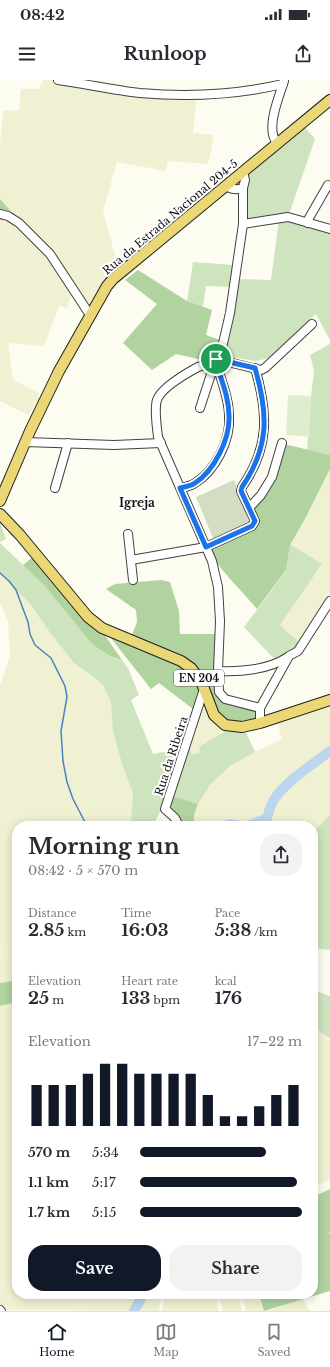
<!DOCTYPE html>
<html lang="en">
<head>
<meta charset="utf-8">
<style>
	body { margin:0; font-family:"Libre Baskerville",serif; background:#f2f2f3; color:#2b2b33; height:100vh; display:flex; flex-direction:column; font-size:15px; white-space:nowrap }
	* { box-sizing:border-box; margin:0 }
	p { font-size:13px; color:#7c7c81 }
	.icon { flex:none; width:22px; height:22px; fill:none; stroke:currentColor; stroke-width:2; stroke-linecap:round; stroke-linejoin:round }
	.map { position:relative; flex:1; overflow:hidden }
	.panel { position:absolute; left:12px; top:741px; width:306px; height:478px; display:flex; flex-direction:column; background:#fff; border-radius:16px; box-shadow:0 2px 10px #0003 }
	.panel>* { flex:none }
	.pin { position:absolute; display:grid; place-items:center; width:34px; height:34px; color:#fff; margin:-17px; border:2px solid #fff; border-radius:50%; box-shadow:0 1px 4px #0007 }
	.round { display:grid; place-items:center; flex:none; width:42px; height:42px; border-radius:16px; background:#f2f2f3 }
	.headline { display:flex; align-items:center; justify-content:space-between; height:68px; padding:0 16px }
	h1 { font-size:22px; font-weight:700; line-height:30px }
	.metrics { display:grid; grid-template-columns:repeat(3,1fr); gap:6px; height:68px; padding:4px 16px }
	.metrics div { display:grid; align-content:center }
	.metrics b { font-size:17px; font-weight:700 }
	.metrics small { font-size:11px; font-weight:400 }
	.metrics p { font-size:11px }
	.chart { height:112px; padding:8px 16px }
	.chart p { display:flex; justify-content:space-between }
	.chart svg { width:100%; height:72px; margin-top:4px; stroke:#111827; stroke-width:6 }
	.cta { display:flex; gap:8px; margin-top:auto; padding:8px 16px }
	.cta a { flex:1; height:46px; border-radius:16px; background:#111827; color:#fff; font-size:16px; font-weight:700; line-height:46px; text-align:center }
	.cta a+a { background:#f2f2f3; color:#2b2b33 }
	ul { padding:0 16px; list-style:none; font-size:13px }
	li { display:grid; grid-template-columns:64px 48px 1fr; align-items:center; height:30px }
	li i { height:10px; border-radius:5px; background:#111827 }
	.status { display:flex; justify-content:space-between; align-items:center; height:28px; padding:0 20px; background:#fff; direction:ltr }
	.status svg { height:11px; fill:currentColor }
	header { display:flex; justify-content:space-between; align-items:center; height:52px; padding:0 16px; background:#fff; font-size:18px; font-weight:700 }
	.tabs { display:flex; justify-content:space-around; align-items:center; height:56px; border-top:1px solid #e1e1e2; background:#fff; font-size:11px; color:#7c7c81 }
	.tabs a { display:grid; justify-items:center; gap:2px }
	.tabs .on { color:#111827 }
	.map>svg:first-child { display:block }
</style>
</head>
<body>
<div class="status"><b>08:42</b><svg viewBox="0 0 49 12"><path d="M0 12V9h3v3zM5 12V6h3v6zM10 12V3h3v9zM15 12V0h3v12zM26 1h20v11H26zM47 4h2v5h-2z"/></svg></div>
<header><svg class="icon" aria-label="menu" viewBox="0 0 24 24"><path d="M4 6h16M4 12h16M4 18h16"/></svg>Runloop<svg class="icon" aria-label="share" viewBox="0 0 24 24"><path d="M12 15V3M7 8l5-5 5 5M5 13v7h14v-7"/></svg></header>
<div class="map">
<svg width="330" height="1231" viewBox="0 0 330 1231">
	<rect width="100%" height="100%" fill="#fdfcf0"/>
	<g fill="#f0f1d3">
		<polygon points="43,0 57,0 140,13 197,14 193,53 214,55 208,84 168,81 166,91 117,82 103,131 120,193 90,235 73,210 67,228 59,226 44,266 8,263 13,300 39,313 39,319 28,335 0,321 0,134 10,131 0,119 0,66 3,31 19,30 21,9 39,9"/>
		<polygon points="330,389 330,521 302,565 279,545 322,484 290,464 306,437"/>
		<polygon points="0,493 30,524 51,554 74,583 94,597 103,605 111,622 113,652 122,684 133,713 131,741 128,746 17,746 17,900 0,903 0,873 1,873 0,865 0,606 10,576 8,540 0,524"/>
		<polygon points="204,616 218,643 220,651 222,654 199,667 201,672 192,675 185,668"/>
		<polygon points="330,625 330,735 318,747 313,754 313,746 194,746 194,735 198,724 210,705 230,686 255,672 282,659 277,642"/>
		<polygon points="17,922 17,1214 162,1214 159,1231 0,1230 0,926"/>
		<polygon points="313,947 330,961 330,1099 313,1108"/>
		<polygon points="165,1214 216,1214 218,1231 162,1231"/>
		<polygon points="219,1214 238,1214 242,1231 223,1231"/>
		<polygon points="242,1214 259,1214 264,1231 246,1231"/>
		<polygon points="303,1219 310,1231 267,1231"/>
	</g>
	<g fill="#cee4be">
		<polygon points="301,43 315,59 288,137 330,149 330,260 316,234 269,278 256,281 223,276 235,199 271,200 279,139 243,144 245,97"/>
		<polygon points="193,182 234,185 231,207 206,206 203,227 187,221"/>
		<polygon points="330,264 330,375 307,370 311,316 314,291 310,275"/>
		<polygon points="0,442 6,459 0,462"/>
		<polygon points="0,463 43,504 92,564 108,575 122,580 128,588 139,615 131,620 153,674 185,668 190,668 192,675 200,672 199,667 227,650 245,650 255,672 230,686 210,705 198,724 170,715 165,729 160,732 153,746 128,746 131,741 133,713 122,684 113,652 111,622 103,605 94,597 74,583 51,554 30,524 0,493"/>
		<polygon points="290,464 322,484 280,545 302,565 278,583 244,547 286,491"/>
		<polygon points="330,735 330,870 313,868 313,754 318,747"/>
		<polygon points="313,910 330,916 330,959 313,947"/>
	</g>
	<g fill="#b1d39f">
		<polygon points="0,119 10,130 8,136 0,134"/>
		<polygon points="138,190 187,221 212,230 206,255 220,260 216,276 207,281 176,274 152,290 123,263 157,224 125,200"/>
		<path d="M284 364 330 375V389L306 437 290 465 286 490 257 529C239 508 220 490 206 467L252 446 249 429 259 420Z"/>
		<polygon points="34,476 104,554 122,580 108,575 92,564 43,504 23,485"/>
		<polygon points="161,500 170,502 179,531 180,554 219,554 222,616 260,628 260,643 225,645 191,588 130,560 137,542 136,530 106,509 115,504"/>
		<polygon points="112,555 183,587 194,597 201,612 197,632 159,603 151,609 110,557"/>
		<polygon points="170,715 198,724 194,735 194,746 179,746 165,729"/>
		<polygon points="17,900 17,922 0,926 0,903"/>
		<polygon points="330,1109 330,1152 329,1152 330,1155 330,1211 264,1231 259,1214 313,1214 313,1117"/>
	</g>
	<polygon fill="#d2ddc3" points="234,400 251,442 213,458 196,417"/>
	<polygon fill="#dfedce" points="288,315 311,316 309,357 286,355"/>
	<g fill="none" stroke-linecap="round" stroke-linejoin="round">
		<polyline stroke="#4a84be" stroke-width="1.5" points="0,493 9,501 16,510 28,542 30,554 35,565 51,578 65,606 67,617 61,651 63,681 67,702 73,719 87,746"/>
		<g stroke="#bbd6ef" stroke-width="10">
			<polyline points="225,746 230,744 240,746"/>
			<path d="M248 746 267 738C269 731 271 723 275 718 290 698 311 686 330 671"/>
			<polyline points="134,1231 142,1217 142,1214"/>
		</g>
		<g stroke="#414141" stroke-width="10">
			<g id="minor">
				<path d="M58 0C86 4 113 10 140 13 188 17 236 15 283 4"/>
				<path d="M277 63C265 49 279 17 284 1"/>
				<path d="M226 106C232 110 237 110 243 108L245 100 243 92"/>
				<polyline points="0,134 8,136 19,143 50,174 90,235"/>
				<polyline points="308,143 309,138 328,105"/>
				<polyline points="243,144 288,137 330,149"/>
				<polyline points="216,279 261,290 265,288 312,244"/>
				<path d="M216 282C210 284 203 285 198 287 187 293 161 308 157 320 154 329 157 348 158 357L212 481 218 507 220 541 218 591 219 612 225 619 260 628"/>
				<polyline points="200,328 216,279 221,272 230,233 243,144 243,108"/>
				<polyline points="25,362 114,365 161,363"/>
				<polyline points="55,408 68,363"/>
				<path d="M181 408C185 407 191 406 195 403 215 391 231 360 229 336 229 318 221 300 216 282"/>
				<polyline points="249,428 261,415 272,397 282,363"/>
				<polyline points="128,454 133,500"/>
				<path d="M131 480 206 467 252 446 255 441 241 411 242 407C270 367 268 333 255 288"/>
				<path d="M218 591C242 592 268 590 288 577"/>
				<polyline points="260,643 260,628 289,576 298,571 330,521"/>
				<polyline points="179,746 175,738 165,729 204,609"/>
				<polyline points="0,1230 1,1231"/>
			</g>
		</g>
		<g stroke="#1f1f1f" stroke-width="12">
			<g id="major">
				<polyline points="0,421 30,351 59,291 107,206 113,199 330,20"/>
				<polyline points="0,434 20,455 88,537 102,548 181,581 191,588 201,601 214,635 225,645 242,647 260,643 330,620"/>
			</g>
		</g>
		<use href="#minor" stroke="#fff" stroke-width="8"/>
		<use href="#major" stroke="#e9d875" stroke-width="10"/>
	</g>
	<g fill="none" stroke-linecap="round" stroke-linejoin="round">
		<g stroke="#fff" stroke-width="8">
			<path id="route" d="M216 279 255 288C268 333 270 366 242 407L241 411 255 441 252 446 206 467 180 408C185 407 191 406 195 403 214 391 230 359 229 336 229 317 221 300 216 282Z"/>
		</g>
		<use href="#route" stroke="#1a73e8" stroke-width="5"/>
	</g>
	<g text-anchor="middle" stroke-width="4" stroke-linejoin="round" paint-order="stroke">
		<rect fill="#fff" stroke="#565656" stroke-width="1" x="174" y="590" width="50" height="16" rx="3"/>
		<g font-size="10" font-weight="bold" fill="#0e0e0e">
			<text x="199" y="602">EN 204</text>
		</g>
		<g font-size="11" fill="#0e0e0e" stroke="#fff">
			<text transform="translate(170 137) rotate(-40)" y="4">Rua da Estrada Nacional 204-5</text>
			<text transform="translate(171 676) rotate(-72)" y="4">Rua da Ribeira</text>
		</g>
		<g font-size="12" font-weight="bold" fill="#0e0e0e" stroke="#fff">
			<text x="137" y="427">Igreja</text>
		</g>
	</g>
</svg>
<div class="pin" style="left:216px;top:279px;background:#1e9e55"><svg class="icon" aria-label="arrive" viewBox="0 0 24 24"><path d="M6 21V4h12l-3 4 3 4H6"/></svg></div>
<section class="panel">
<div class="headline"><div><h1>Morning run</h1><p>08:42 · 5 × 570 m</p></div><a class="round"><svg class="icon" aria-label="share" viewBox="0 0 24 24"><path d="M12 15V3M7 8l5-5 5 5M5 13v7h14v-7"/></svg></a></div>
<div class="metrics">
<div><p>Distance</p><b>2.85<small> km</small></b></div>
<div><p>Time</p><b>16:03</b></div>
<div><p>Pace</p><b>5:38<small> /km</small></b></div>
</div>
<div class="metrics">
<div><p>Elevation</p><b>25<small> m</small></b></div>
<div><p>Heart rate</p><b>133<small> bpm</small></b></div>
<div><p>kcal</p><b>176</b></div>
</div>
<div class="chart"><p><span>Elevation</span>17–22 m</p>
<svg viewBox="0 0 160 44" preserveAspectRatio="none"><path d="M5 44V19M15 44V19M25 44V19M35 44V12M45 44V6M55 44V6M65 44V12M75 44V12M85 44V12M95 44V12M105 44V25M115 44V38M125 44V38M135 44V32M145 44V25M155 44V19"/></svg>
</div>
<ul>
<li><b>570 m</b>5:34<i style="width:78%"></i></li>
<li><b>1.1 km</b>5:17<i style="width:97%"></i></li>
<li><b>1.7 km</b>5:15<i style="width:100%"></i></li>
</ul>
<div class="cta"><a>Save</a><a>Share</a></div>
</section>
</div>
<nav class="tabs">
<a class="on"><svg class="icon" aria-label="home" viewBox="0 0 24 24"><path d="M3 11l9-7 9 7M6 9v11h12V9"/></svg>Home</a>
<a><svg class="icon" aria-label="map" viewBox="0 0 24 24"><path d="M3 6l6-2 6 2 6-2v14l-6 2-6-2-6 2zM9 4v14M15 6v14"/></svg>Map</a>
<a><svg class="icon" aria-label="saved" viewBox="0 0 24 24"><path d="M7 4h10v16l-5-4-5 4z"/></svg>Saved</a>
</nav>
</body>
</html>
